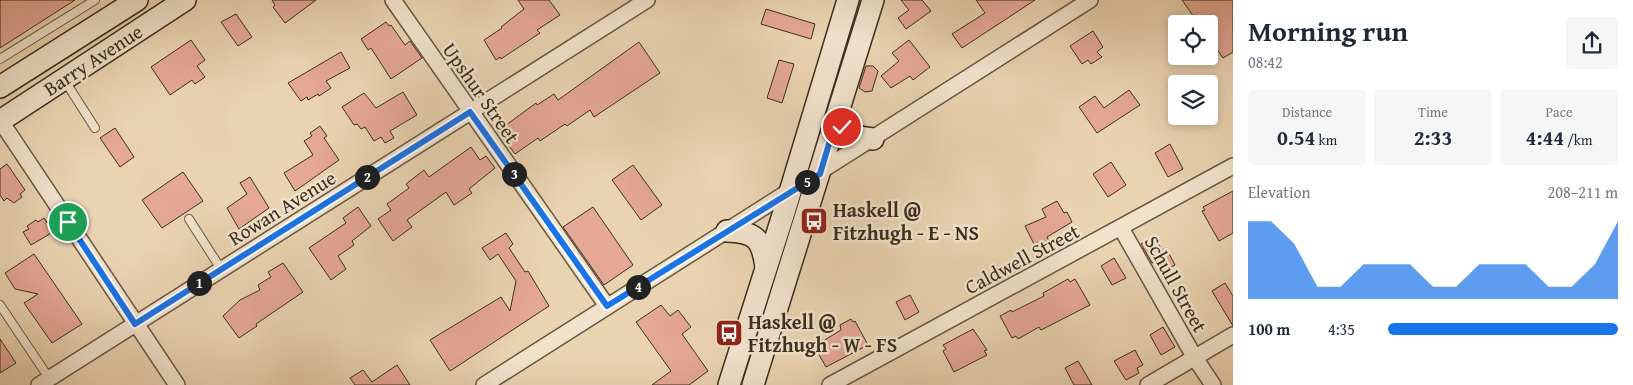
<!DOCTYPE html>
<html lang="en">
<head>
<meta charset="utf-8">
<style>
	body { margin:0; font-family:"Gentium Book Plus",serif; background:#f6f6f7; color:#1f2937; height:100vh; display:flex; flex-direction:column; font-size:19px; white-space:nowrap }
	* { box-sizing:border-box; margin:0 }
	p { font-size:16px; color:#747a83 }
	.icon { flex:none; width:28px; height:28px; fill:none; stroke:currentColor; stroke-width:2; stroke-linecap:round; stroke-linejoin:round }
	.map { position:relative; flex:1; overflow:hidden }
	.side { display:flex; flex-direction:column; background:#fff; width:400px }
	.side>* { flex:none }
	.fabs { position:absolute; left:1168px; top:15px; display:grid; gap:10px }
	.fabs a { display:grid; place-items:center; width:50px; height:50px; border-radius:5px; background:#fff; box-shadow:0 2px 8px #0003; font-size:25px }
	.pin { position:absolute; display:grid; place-items:center; width:42px; height:42px; color:#fff; margin:-21px; border:2px solid #fff; border-radius:50%; box-shadow:0 1px 5px #0007 }
	.km { position:absolute; width:25px; height:25px; margin:-12px; border-radius:50%; background:#222; color:#fff; font-size:14px; line-height:25px; text-align:center }
	.round { display:grid; place-items:center; flex:none; width:52px; height:52px; border-radius:5px; background:#f6f6f7 }
	.head { display:flex; align-items:center; justify-content:space-between; height:85px; padding:0 15px }
	h1 { font-size:28px; font-weight:600; line-height:38px }
	.stats { display:grid; grid-template-columns:repeat(3,1fr); gap:8px; height:85px; padding:5px 15px }
	.stats div { display:grid; align-content:center; border-radius:5px; background:#f6f6f7; text-align:center }
	.stats b { font-size:21px; font-weight:600 }
	.stats small { font-size:14px; font-weight:400 }
	.stats p { font-size:14px }
	.chart { height:140px; padding:10px 15px }
	.chart p { display:flex; justify-content:space-between }
	.chart svg { width:100%; height:90px; margin-top:5px; fill:#1a73e8; opacity:.7 }
	ul { padding:0 15px; list-style:none; font-size:16px }
	li { display:grid; grid-template-columns:80px 60px 1fr; align-items:center; height:38px }
	li i { height:12px; border-radius:6px; background:#1a73e8 }
	main { display:flex; flex:1; min-height:0 }
	.map>svg:first-child { display:block }
</style>
</head>
<body>
<main>
<div class="map">
<svg width="1233" height="385" viewBox="0 0 1233 385">
	<rect width="100%" height="100%" fill="#ead3b1"/>
	<filter id="stains"><feTurbulence type="fractalNoise" baseFrequency=".004" numOctaves="4"/><feColorMatrix values="0 0 0 0 .2 0 0 0 0 .09 0 0 0 0 .02 0 0 0 .5 -.17"/></filter>
	<radialGradient id="worn" r=".72"><stop offset=".6" stop-color="#630" stop-opacity="0"/><stop offset="1" stop-color="#630" stop-opacity=".3"/></radialGradient>
	<g fill="#e5a796" stroke="#3a2e1e">
		<polygon points="0,0 75,0 0,48"/>
		<polygon points="272,0 316,0 285,23 273,7 275,5"/>
		<polygon points="518,0 549,0 560,15 537,30 540,33 501,59 500,57 496,60 484,40 502,28 501,27 524,9"/>
		<polygon points="901,0 922,0 931,11 906,29 898,18 909,10"/>
		<polygon points="976,0 1035,0 962,48 952,34 985,13"/>
		<polygon points="1182,0 1233,0 1233,52 1223,58 1209,38 1209,24 1199,24"/>
		<polygon points="766,9 815,24 811,39 761,24"/>
		<polygon points="236,14 252,37 238,46 221,22"/>
		<polygon points="386,22 389,26 391,25 405,45 410,41 422,58 391,79 371,48 368,50 361,39"/>
		<polygon points="1093,31 1103,47 1097,52 1102,57 1091,64 1088,60 1082,64 1070,46"/>
		<polygon points="191,40 205,60 197,66 205,77 195,84 192,80 170,95 151,67"/>
		<polygon points="909,40 930,67 913,80 910,76 891,88 881,76 899,61 892,53"/>
		<polygon points="639,42 660,73 594,117 590,110 567,126 565,124 540,141 538,138 515,154 498,131 536,103 537,105 554,94 558,100"/>
		<polygon points="341,52 350,68 326,81 331,88 319,96 318,94 308,100 307,97 301,101 288,83"/>
		<polygon points="779,60 794,64 782,103 767,98"/>
		<polygon points="866,66 873,66 878,71 872,91 865,92 859,88"/>
		<polygon points="1129,90 1140,105 1097,133 1079,107 1095,96 1104,108"/>
		<polygon points="403,92 417,115 390,131 394,138 385,143 381,137 374,141 365,127 361,129 357,124 354,125 342,107 364,93 376,108"/>
		<polygon points="320,126 327,136 324,138 339,160 295,191 284,173 313,155 304,141 312,136 310,133"/>
		<polygon points="115,128 134,157 120,167 100,138"/>
		<polygon points="1170,144 1183,169 1168,177 1155,153"/>
		<polygon points="471,147 480,160 486,156 495,168 469,189 472,193 454,205 446,192 407,220 412,227 393,241 378,219 391,210 387,204 409,188 406,184 424,170 429,177"/>
		<polygon points="1111,162 1126,185 1108,197 1093,174"/>
		<polygon points="7,164 25,190 20,194 22,197 14,203 7,198 4,201 0,195 0,169"/>
		<polygon points="633,165 662,205 641,220 612,180"/>
		<polygon points="183,172 203,201 162,228 142,200"/>
		<polygon points="250,177 269,208 239,229 227,208 247,194 240,183"/>
		<polygon points="1233,191 1233,233 1219,241 1202,211 1205,210 1203,207"/>
		<polygon points="1057,201 1064,213 1067,212 1072,222 1047,237 1049,241 1039,246 1037,242 1034,244 1025,226 1046,217 1042,209"/>
		<polygon points="358,207 371,226 352,241 354,245 338,256 346,269 331,280 309,248 346,223 343,218"/>
		<polygon points="593,207 633,265 604,285 563,227"/>
		<polygon points="44,218 53,232 31,245 23,232 29,229 27,226 36,220 38,222"/>
		<polygon points="506,233 513,244 509,248 525,272 528,271 549,306 450,371 430,340 501,297 510,311 516,281 498,254 490,260 482,248"/>
		<polygon points="1154,236 1162,250 1166,248 1175,265 1162,272 1156,261 1152,263 1141,244"/>
		<polygon points="34,254 82,324 52,343 24,303 38,294 15,289 5,273"/>
		<polygon points="1114,258 1126,278 1112,285 1101,266"/>
		<polygon points="283,263 303,292 256,324 257,326 239,338 223,316 240,300 260,290 258,285 271,277 268,272"/>
		<polygon points="1068,279 1070,282 1075,279 1090,305 1041,330 1039,327 1018,339 1016,336 1012,338 1000,316 1011,310 1012,312 1044,296 1043,293"/>
		<polygon points="1225,283 1233,296 1233,326 1212,291"/>
		<polygon points="910,295 919,312 905,320 896,302"/>
		<polygon points="661,305 670,316 678,310 691,327 682,334 708,371 689,385 652,385 671,371 636,322"/>
		<polygon points="851,319 853,322 855,321 868,345 826,367 812,342 821,337 823,341 841,330 840,325"/>
		<polygon points="1163,327 1175,347 1161,355 1150,335"/>
		<polygon points="973,329 987,350 984,351 987,355 954,372 943,351 946,349 943,345"/>
		<polygon points="0,339 16,363 0,373"/>
		<polygon points="1135,350 1143,365 1137,368 1139,373 1126,380 1114,361"/>
		<polygon points="1078,361 1092,385 1074,385 1065,368"/>
		<polygon points="397,365 410,385 355,385 350,378 363,370 372,382"/>
	</g>
	<g fill="none" stroke-linecap="round" stroke-linejoin="round">
		<g stroke="#665743" stroke-width="10">
			<g id="service">
				<polyline points="0,59 95,0"/>
				<polyline points="65,81 95,128"/>
				<polyline points="189,219 221,269"/>
				<polyline points="0,305 49,378"/>
			</g>
		</g>
		<g stroke="#665743" stroke-width="18">
			<g id="minor">
				<polyline points="393,0 607,306"/>
				<polyline points="0,120 177,385"/>
				<polyline points="1121,228 1195,358 1213,385"/>
				<polyline points="39,385 647,0"/>
				<polyline points="484,385 1090,0"/>
				<polyline points="830,385 1233,166"/>
				<polyline points="1148,385 1233,335"/>
			</g>
		</g>
		<g stroke="#3a2e1e" stroke-width="24">
			<g id="secondary">
				<polyline points="0,87 137,0"/>
				<path d="M837 117C845 134 855 137 873 139"/>
				<polyline points="0,121 185,0"/>
				<path d="M727 231C756 232 762 239 766 267"/>
				<polyline points="729,385 784,212 848,0"/>
				<polyline points="753,385 873,0"/>
			</g>
		</g>
		<use href="#service" stroke="#f1e2cc" stroke-width="8"/>
		<use href="#minor" stroke="#f1e2cc" stroke-width="15"/>
		<use href="#secondary" stroke="#f1e2cc" stroke-width="21"/>
	</g>
	<g fill="none" stroke-linecap="round" stroke-linejoin="round">
		<g stroke="#fff" stroke-width="10">
			<polyline id="route" points="68,222 135,324 470,112 607,306 820,174 837,117 842,127"/>
		</g>
		<use href="#route" stroke="#1a73e8" stroke-width="6"/>
	</g>
	<defs>
		<g id="bus-square" transform="scale(1.4375)"><rect x="-9" y="-9" width="18" height="18" rx="4" fill="#8f2418" stroke="#f1e2cc"/><path d="M-5-6H5V4H4V6H2V4H-2V6H-4V4H-5ZM-3.5-4V0h7V-4ZM-3.5 1.2v1.5H-2V1.2ZM2 1.2v1.5H3.5V1.2Z" fill="#fff"/></g>
	</defs>
	<g fill-rule="evenodd">
		<use href="#bus-square" x="814" y="221"/>
		<use href="#bus-square" x="729" y="333"/>
	</g>
	<g text-anchor="middle" stroke-width="5" stroke-linejoin="round" paint-order="stroke">
		<g font-size="20" fill="#3a2e1e" stroke="#f1e2cc">
			<text transform="translate(93 60) rotate(-33)" y="7">Barry Avenue</text>
			<text transform="translate(481 93) rotate(55)" y="7">Upshur Street</text>
			<text transform="translate(282 208) rotate(-32)" y="7">Rowan Avenue</text>
			<text transform="translate(1022 259) rotate(-28)" y="7">Caldwell Street</text>
			<text transform="translate(1176 284) rotate(61)" y="7">Schull Street</text>
		</g>
		<g font-size="20" font-weight="bold" fill="#3a2e1e" stroke="#f1e2cc" text-anchor="start">
			<text x="833" y="217">Haskell @<tspan x="833" dy="23">Fitzhugh - E - NS</tspan></text>
			<text x="748" y="329">Haskell @<tspan x="748" dy="23">Fitzhugh - W - FS</tspan></text>
		</g>
	</g>
	<rect width="100%" height="100%" filter="url(#stains)"/>
	<rect width="100%" height="100%" fill="url(#worn)"/>
</svg>
<div class="fabs">
<a><svg class="icon" aria-label="locate" viewBox="0 0 24 24"><circle cx="12" cy="12" r="6"/><path d="M12 2v4M12 18v4M2 12h4M18 12h4"/></svg></a>
<a><svg class="icon" aria-label="layers" viewBox="0 0 24 24"><path d="M12 4l9 5-9 5-9-5zM3 14l9 5 9-5"/></svg></a>
</div>
<div class="pin" style="left:68px;top:222px;background:#1e9e55"><svg class="icon" aria-label="arrive" viewBox="0 0 24 24"><path d="M6 21V4h12l-3 4 3 4H6"/></svg></div>
<div class="pin" style="left:842px;top:127px;background:#d93025"><svg class="icon" aria-label="check" viewBox="0 0 24 24"><path d="M5 12l5 5 9-10"/></svg></div>
<b class="km" style="left:199px;top:283px">1</b>
<b class="km" style="left:367px;top:177px">2</b>
<b class="km" style="left:514px;top:174px">3</b>
<b class="km" style="left:638px;top:287px">4</b>
<b class="km" style="left:807px;top:182px">5</b>
</div>
<section class="side">
<div class="head"><div><h1>Morning run</h1><p>08:42</p></div><a class="round"><svg class="icon" aria-label="share" viewBox="0 0 24 24"><path d="M12 15V3M7 8l5-5 5 5M5 13v7h14v-7"/></svg></a></div>
<div class="stats">
<div><p>Distance</p><b>0.54<small> km</small></b></div>
<div><p>Time</p><b>2:33</b></div>
<div><p>Pace</p><b>4:44<small> /km</small></b></div>
</div>
<div class="chart"><p><span>Elevation</span>208–211 m</p>
<svg viewBox="0 0 160 44" preserveAspectRatio="none"><path d="M0 44V6L10 6L20 17L30 38L40 38L50 27L60 27L70 27L80 38L90 38L100 27L110 27L120 27L130 38L140 38L150 27L160 6V44z"/></svg>
</div>
<ul>
<li><b>100 m</b>4:35<i style="width:100%"></i></li>
</ul>
</section>
</main>
</body>
</html>
